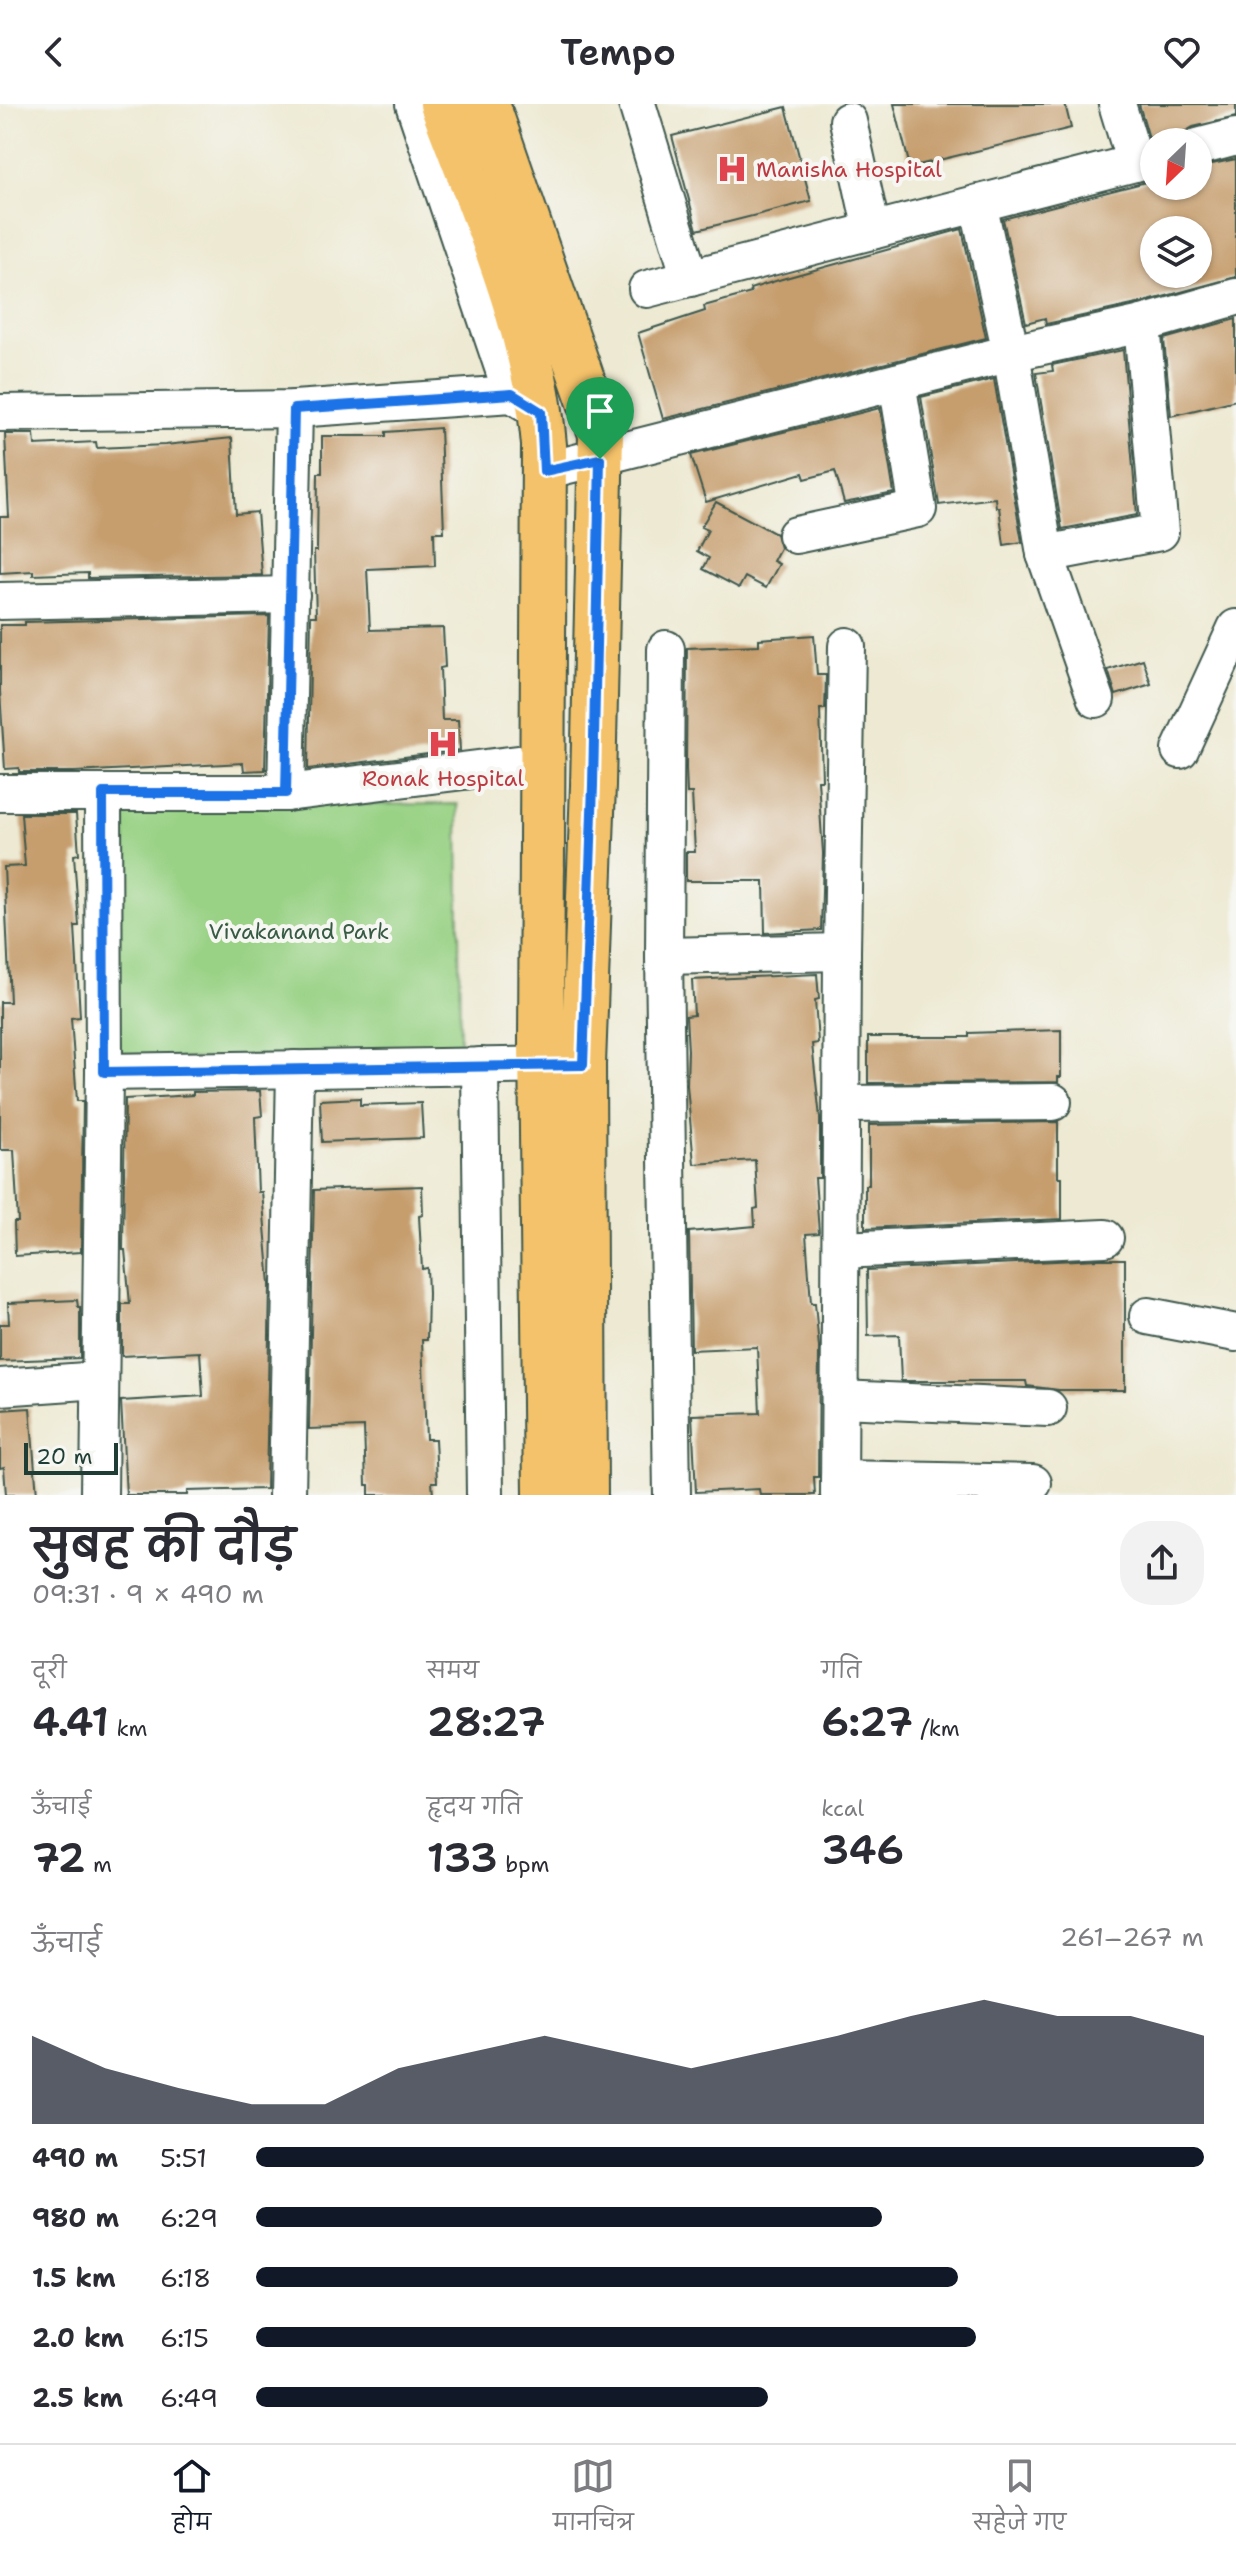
<!DOCTYPE html>
<html lang="hi">
<head>
<meta charset="utf-8">
<style>
	body { margin:0; font-family:"Shantell Sans","Playpen Sans Deva",sans-serif; background:#f2f2f3; color:#2b2b33; height:100vh; display:flex; flex-direction:column; font-size:30px; white-space:nowrap }
	* { box-sizing:border-box; margin:0 }
	p { font-size:26px; color:#7c7c81 }
	.icon { flex:none; width:44px; height:44px; fill:none; stroke:currentColor; stroke-width:2; stroke-linecap:round; stroke-linejoin:round }
	.map { position:relative; height:1391px; overflow:hidden }
	.drawer { display:flex; flex-direction:column; background:#fff; flex:1 }
	.drawer>* { flex:none }
	.needle { width:52px; rotate:205deg }
	.controls { position:absolute; left:1140px; top:24px; display:grid; gap:16px }
	.controls a { display:grid; place-items:center; width:72px; height:72px; border-radius:50%; background:#fff; box-shadow:0 2px 6px #0004; font-size:40px }
	.scale { position:absolute; left:24px; bottom:20px; width:94px; box-sizing:border-box; padding-left:8px; border:4px solid #1f3d34; border-top:0; font-size:22px; line-height:28px; white-space:nowrap; color:#1f3d34; -webkit-text-stroke:6px #f6f6f2; paint-order:stroke }
	.pin { position:absolute; display:grid; place-items:center; width:68px; height:68px; color:#fff; margin:-82px -34px; border-radius:50% 50% 50% 0; rotate:-45deg; box-shadow:0 0 8px #0007 }
	.pin .icon { rotate:45deg }
	.round { display:grid; place-items:center; flex:none; width:84px; height:84px; border-radius:32px; background:#f2f2f3 }
	.head { display:flex; align-items:center; justify-content:space-between; height:136px; padding:0 32px }
	h1 { font-size:44px; font-weight:600; line-height:60px }
	.stats { display:grid; grid-template-columns:repeat(3,1fr); gap:12px; height:136px; padding:8px 32px }
	.stats div { display:grid; align-content:center }
	.stats b { font-size:40px; font-weight:600 }
	.stats small { font-size:22px; font-weight:400 }
	.stats p { font-size:22px }
	.chart { height:224px; padding:16px 32px }
	.chart p { display:flex; justify-content:space-between }
	.chart svg { width:100%; height:144px; margin-top:8px; fill:#111827; opacity:.7 }
	ul { padding:0 32px; list-style:none; font-size:26px }
	li { display:grid; grid-template-columns:128px 96px 1fr; align-items:center; height:60px }
	li i { height:20px; border-radius:10px; background:#111827 }
	header { display:flex; justify-content:space-between; align-items:center; height:104px; padding:0 32px; background:#fff; font-size:36px; font-weight:600 }
	.tab-bar { display:flex; justify-content:space-around; align-items:center; height:112px; border-top:2px solid #e1e1e2; background:#fff; font-size:22px; color:#7c7c81 }
	.tab-bar a { display:grid; justify-items:center; gap:4px }
	.tab-bar .on { color:#111827 }
	.map>svg:first-child { display:block }
</style>
</head>
<body>
<header><svg class="icon" aria-label="back" viewBox="0 0 24 24"><path d="M15 5l-7 7 7 7"/></svg>Tempo<svg class="icon" aria-label="heart" viewBox="0 0 24 24"><path d="M12 20l-8-8c-3-5 5-10 8-4 3-6 11-1 8 4z"/></svg></header>
<div class="map">
<svg width="1236" height="1391" viewBox="0 0 1236 1391">
	<rect width="100%" height="100%" fill="#f6f6f2"/>
	<filter id="ink" filterUnits="userSpaceOnUse"><feTurbulence type="fractalNoise" baseFrequency=".0125" numOctaves="2"/><feDisplacementMap in="SourceGraphic" scale="16" xChannelSelector="R" yChannelSelector="G"/><feConvolveMatrix kernelMatrix="1 2 1 2 8 2 1 2 1" color-interpolation-filters="sRGB"/></filter>
	<filter id="wash" filterUnits="userSpaceOnUse"><feTurbulence type="fractalNoise" baseFrequency=".006" numOctaves="4" result="noise"/><feDisplacementMap in="SourceGraphic" scale="32" xChannelSelector="R" yChannelSelector="G"/><feGaussianBlur stdDeviation="1.8" result="paint"/><feColorMatrix in="noise" values="0 0 0 0 0 0 0 0 0 0 0 0 0 0 0 0 0 1.4 0 .05"/><feComposite in="paint" operator="in"/></filter>
	<g filter="url(#wash)">
		<rect width="100%" height="100%" fill="#ede9d2"/>
		<polygon fill="#99d285" stroke="#5c885c" stroke-width="2" points="458,700 460,950 115,956 113,702"/>
		<g id="blocks">
			<g fill="#c69e6e" fill-rule="evenodd">
				<polygon points="894,0 1065,0 1071,24 910,63"/>
				<polygon points="1139,0 1236,0 1236,13 1193,23 1183,29 1178,38 1167,38 1159,34 1149,34"/>
				<polygon points="786,3 811,97 697,126 672,32"/>
				<path d="M1236 55V173L1137 200 1046 220 1045 214 1026 219 1003 115 1154 76V82H1198V63ZM1154 126H1198V170H1154Z"/>
				<polygon points="962,125 986,234 663,315 638,229 705,207 704,202 751,189 750,185 782,175"/>
				<polygon points="1236,215 1236,296 1171,312 1164,235"/>
				<polygon points="1123,246 1137,411 1062,425 1036,269 1053,267 1052,261"/>
				<polygon points="994,275 1022,438 1004,441 999,403 996,403 995,394 939,401 921,293"/>
				<polygon points="880,304 894,389 844,399 835,367 805,375 803,369 706,398 691,351"/>
				<polygon points="440,324 444,428 434,428 435,462 367,465 370,526 443,524 445,563 440,564 442,616 458,616 460,646 308,665 311,512 316,512 314,447 317,447 318,369 322,369 322,332 386,332 386,328"/>
				<polygon points="5,330 34,330 35,341 96,338 97,344 165,341 232,334 236,410 257,408 262,471 88,474 88,469 33,471 33,467 0,469 0,413 9,413"/>
				<polygon points="716,398 776,430 780,444 773,457 779,460 766,484 745,473 739,484 703,465 709,454 697,447 708,426 701,423"/>
				<polygon points="269,512 265,666 244,667 243,659 74,668 19,668 19,664 5,665 0,587 0,521 25,521 25,518"/>
				<polygon points="814,531 817,571 826,571 825,605 820,605 822,676 818,676 823,749 821,826 765,829 764,777 686,777 686,748 695,748 692,689 687,689 686,664 687,544 759,541 759,535"/>
				<polygon points="1143,555 1151,580 1116,591 1108,566"/>
				<polygon points="21,710 76,710 79,750 74,751 79,822 75,822 80,913 71,914 77,997 83,997 81,1148 15,1152 14,1118 18,1118 14,1046 0,1046 0,898 10,898 4,763 25,762"/>
				<polygon points="817,870 819,895 815,896 818,939 812,940 820,1014 820,1074 815,1074 819,1129 806,1130 811,1199 815,1199 819,1244 818,1373 814,1373 815,1391 760,1391 759,1385 696,1388 692,1311 760,1309 757,1243 691,1246 689,1128 755,1122 754,1105 758,1104 755,1056 694,1060 687,981 688,946 686,912 694,911 692,876"/>
				<polygon points="1061,926 1061,973 1058,973 1058,978 868,979 868,933 969,933 969,929"/>
				<polygon points="260,987 262,1012 255,1013 258,1088 262,1088 270,1180 266,1385 187,1387 187,1391 126,1391 121,1297 203,1292 200,1248 122,1252 122,1200 130,1200 125,1146 123,1146 125,995 193,991 193,988"/>
				<polygon points="360,994 360,1001 421,999 423,1034 322,1038 320,996"/>
				<polygon points="1058,1018 1058,1073 1062,1073 1062,1115 865,1124 865,1081 869,1081 869,1021"/>
				<polygon points="422,1082 423,1111 419,1112 422,1165 427,1164 428,1189 427,1236 422,1236 426,1335 435,1335 437,1378 432,1378 433,1391 369,1391 369,1381 366,1381 364,1323 309,1325 314,1086"/>
				<polygon points="1098,1155 1125,1155 1125,1286 1059,1286 1027,1282 1026,1277 901,1277 899,1231 868,1232 867,1166"/>
				<polygon points="77,1196 78,1203 80,1203 80,1254 0,1257 0,1220 9,1220 8,1199"/>
				<polygon points="30,1304 37,1391 6,1391 4,1363 0,1364 0,1306"/>
			</g>
		</g>
	</g>
	<g filter="url(#ink)">
		<use href="#blocks" fill-opacity="0" stroke="#3e574c" stroke-width="2"/>
		<g fill="none" stroke-linecap="round" stroke-linejoin="round">
			<g stroke="#3e574c" stroke-width="40">
				<g id="minor">
					<polyline points="414,0 512,290"/>
					<polyline points="637,0 690,174"/>
					<polyline points="1117,0 1135,59"/>
					<polyline points="848,17 872,127"/>
					<polyline points="1198,43 1236,33"/>
					<polyline points="978,99 1011,249 1045,450 1096,595"/>
					<polyline points="647,185 1154,54"/>
					<polyline points="0,309 294,305 512,290 541,308"/>
					<polyline points="544,367 1011,249 1142,220 1236,193"/>
					<polyline points="796,431 918,405 897,278"/>
					<polyline points="1045,450 1160,428 1142,220"/>
					<polyline points="0,497 291,491"/>
					<polyline points="666,545 664,852 672,1391"/>
					<polyline points="1180,646 1236,524"/>
					<polyline points="0,689 286,689 543,657"/>
					<polyline points="286,689 294,305"/>
					<polyline points="664,852 842,848"/>
					<polyline points="480,962 485,1391"/>
					<polyline points="104,968 570,961"/>
					<polyline points="843,1000 1053,998"/>
					<polyline points="841,1146 1105,1134"/>
					<polyline points="1148,1212 1236,1229"/>
					<polyline points="0,1283 100,1276"/>
					<polyline points="840,1295 1048,1304"/>
					<polyline points="839,1375 1033,1379"/>
					<polyline points="99,1391 104,968 103,689"/>
					<polyline points="287,1391 295,965"/>
					<polyline points="839,1391 842,848 847,542"/>
				</g>
			</g>
			<g stroke="#3e574c" stroke-width="48">
				<g id="major">
					<path d="M442 0C483 110 534 222 544 341L541 939 546 1391"/>
					<polyline points="487,0 601,330 593,681 583,961 585,1391"/>
				</g>
			</g>
			<use href="#minor" stroke="#fff" stroke-width="36"/>
			<use href="#major" stroke="#f4c26a" stroke-width="44"/>
		</g>
	</g>
	<g fill="none" stroke-linecap="round" stroke-linejoin="round" filter="url(#ink)">
		<g stroke="#fff" stroke-width="16">
			<polygon id="route" points="512,290 541,308 544,367 600,355 593,681 583,961 104,968 103,689 286,689 294,305"/>
		</g>
		<use href="#route" stroke="#1a73e8" stroke-width="10"/>
	</g>
	<defs>
		<g id="hospital-bare" transform="scale(2.4)"><path d="M-5-5h3v3.5h4V-5h3V5h-3V1.5h-4V5h-3Z" fill="#e0444e" stroke="#f6f6f2" stroke-width="2.5" paint-order="stroke"/></g>
	</defs>
	<g fill-rule="evenodd">
		<use href="#hospital-bare" x="732" y="65"/>
		<use href="#hospital-bare" x="443" y="640"/>
	</g>
	<g text-anchor="middle" stroke-width="8" stroke-linejoin="round" paint-order="stroke">
		<g font-size="22" fill="#be3a42" stroke="#f6f6f2" text-anchor="start">
			<text x="756" y="73">Manisha Hospital</text>
			<text x="443" y="682" text-anchor="middle">Ronak Hospital</text>
		</g>
		<g font-size="22" fill="#375b44" stroke="#f6f6f2">
			<text x="299" y="835">Vivakanand Park</text>
		</g>
	</g>
</svg>
<div class="controls">
<a><svg class="needle" viewBox="-14 -14 28 28"><path d="M0-13l5 13h-10z" fill="#e53935"/><path d="M0 13l5-13h-10z" fill="#7c7c81"/></svg></a>
<a><svg class="icon" aria-label="layers" viewBox="0 0 24 24"><path d="M12 4l9 5-9 5-9-5zM3 14l9 5 9-5"/></svg></a>
</div>
<div class="scale">20 m</div>
<div class="pin" style="left:600px;top:355px;background:#1e9e55"><svg class="icon" aria-label="arrive" viewBox="0 0 24 24"><path d="M6 21V4h12l-3 4 3 4H6"/></svg></div>
</div>
<section class="drawer">
<div class="head"><div><h1>सुबह की दौड़</h1><p>09:31 · 9 × 490 m</p></div><a class="round"><svg class="icon" aria-label="share" viewBox="0 0 24 24"><path d="M12 15V3M7 8l5-5 5 5M5 13v7h14v-7"/></svg></a></div>
<div class="stats">
<div><p>दूरी</p><b>4.41<small> km</small></b></div>
<div><p>समय</p><b>28:27</b></div>
<div><p>गति</p><b>6:27<small> /km</small></b></div>
</div>
<div class="stats">
<div><p>ऊँचाई</p><b>72<small> m</small></b></div>
<div><p>हृदय गति</p><b>133<small> bpm</small></b></div>
<div><p>kcal</p><b>346</b></div>
</div>
<div class="chart"><p><span>ऊँचाई</span>261–267 m</p>
<svg viewBox="0 0 160 44" preserveAspectRatio="none"><path d="M0 44V17L10 27L20 33L30 38L40 38L50 27L60 22L70 17L80 22L90 27L100 22L110 17L120 11L130 6L140 11L150 11L160 17V44z"/></svg>
</div>
<ul>
<li><b>490 m</b>5:51<i style="width:100%"></i></li>
<li><b>980 m</b>6:29<i style="width:66%"></i></li>
<li><b>1.5 km</b>6:18<i style="width:74%"></i></li>
<li><b>2.0 km</b>6:15<i style="width:76%"></i></li>
<li><b>2.5 km</b>6:49<i style="width:54%"></i></li>
</ul>
</section>
<nav class="tab-bar">
<a class="on"><svg class="icon" aria-label="home" viewBox="0 0 24 24"><path d="M3 11l9-7 9 7M6 9v11h12V9"/></svg>होम</a>
<a><svg class="icon" aria-label="map" viewBox="0 0 24 24"><path d="M3 6l6-2 6 2 6-2v14l-6 2-6-2-6 2zM9 4v14M15 6v14"/></svg>मानचित्र</a>
<a><svg class="icon" aria-label="saved" viewBox="0 0 24 24"><path d="M7 4h10v16l-5-4-5 4z"/></svg>सहेजे गए</a>
</nav>
</body>
</html>
